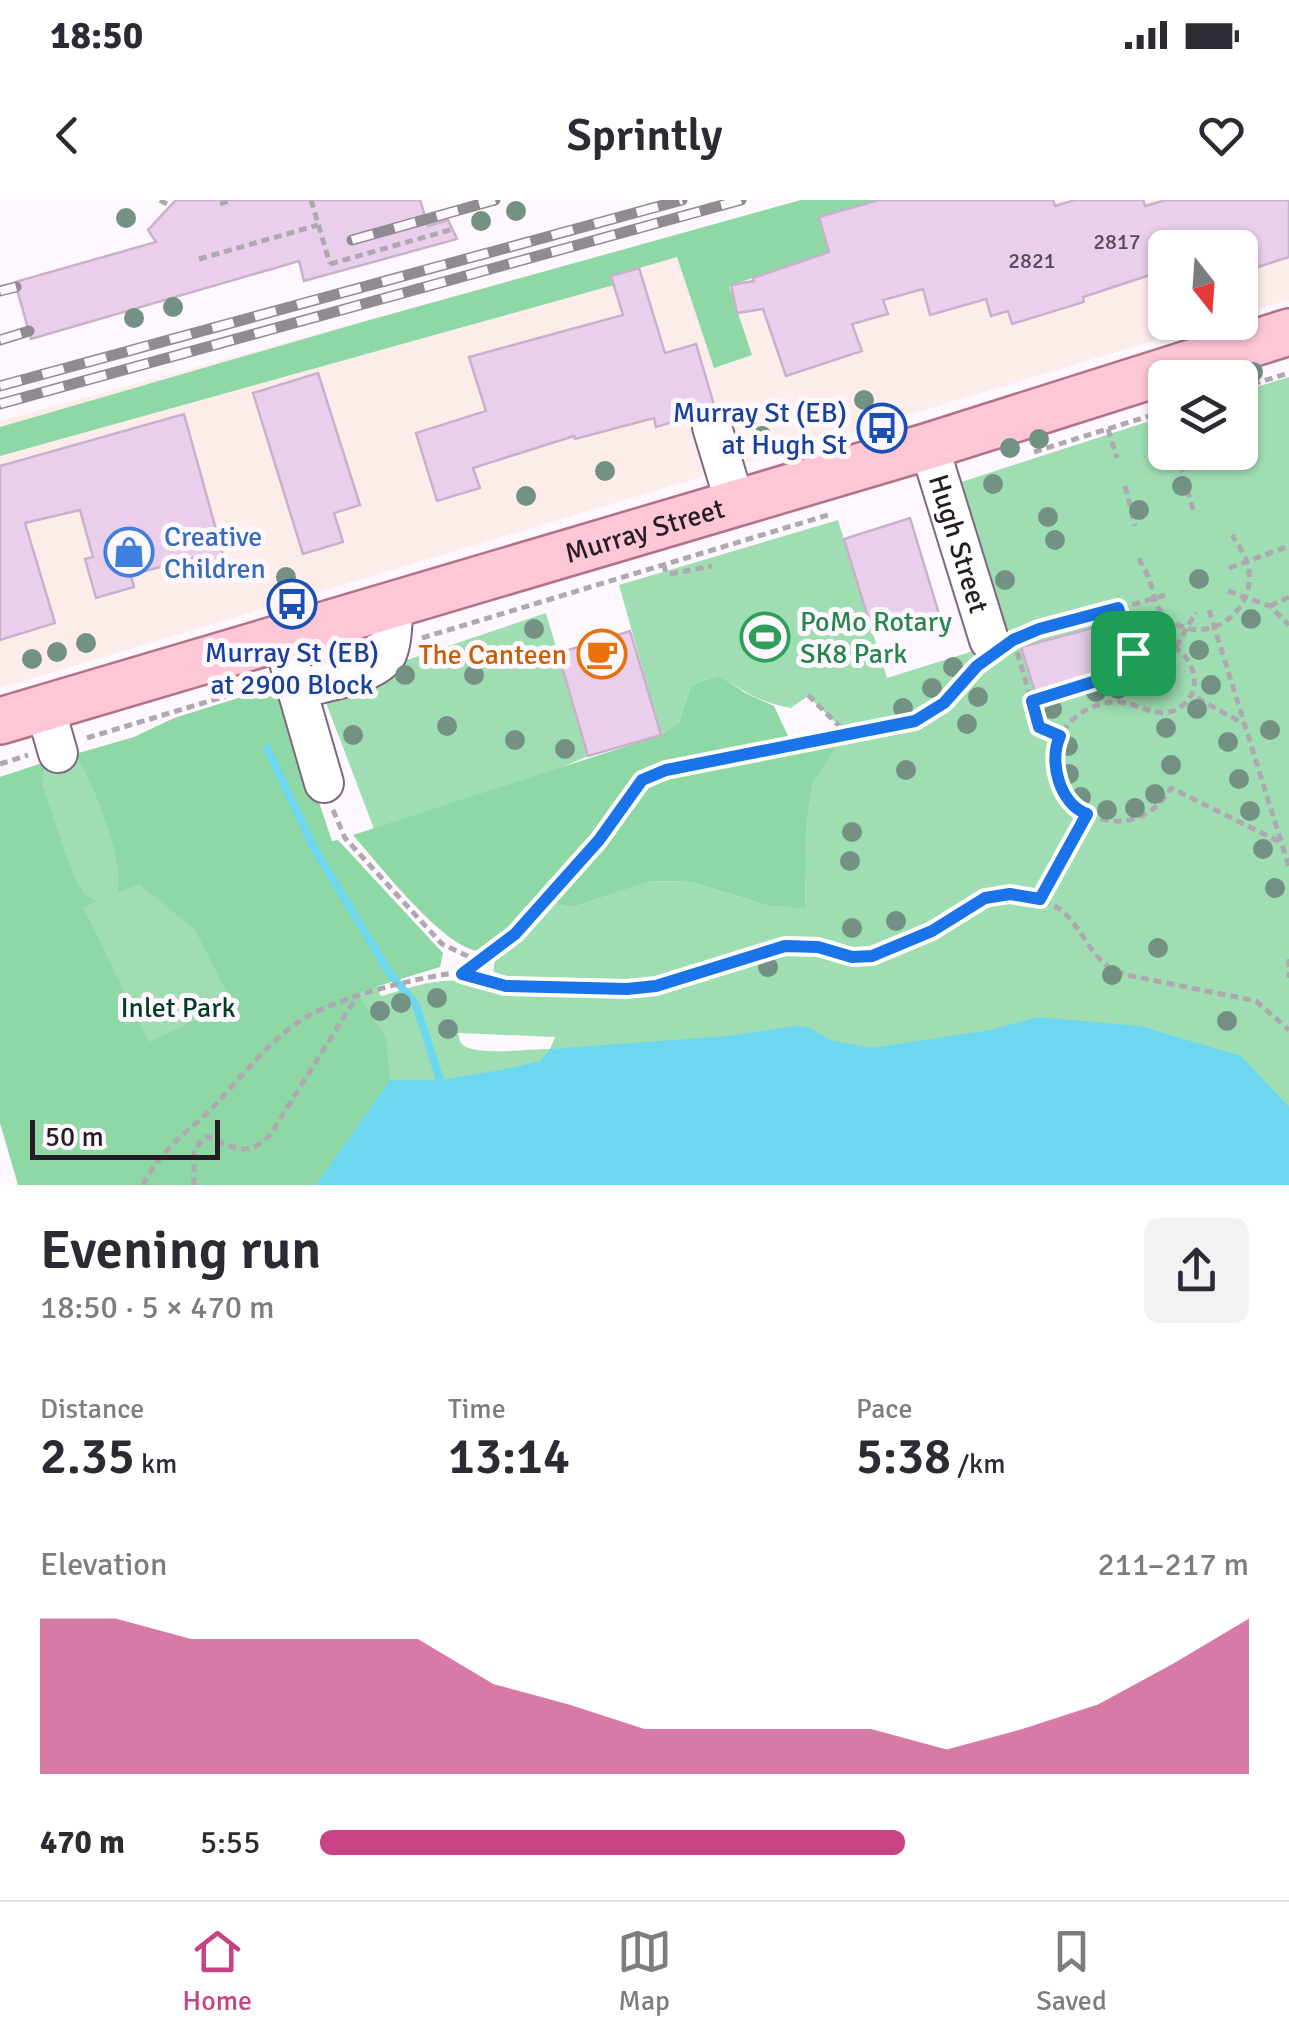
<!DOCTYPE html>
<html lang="en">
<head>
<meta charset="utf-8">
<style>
	body { margin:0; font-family:Signika,sans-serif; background:#f2f2f3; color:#2b2b33; height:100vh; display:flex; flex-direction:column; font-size:38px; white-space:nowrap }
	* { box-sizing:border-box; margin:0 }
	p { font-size:32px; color:#7c7c81 }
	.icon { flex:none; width:55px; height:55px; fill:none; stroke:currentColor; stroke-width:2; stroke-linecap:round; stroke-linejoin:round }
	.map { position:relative; height:985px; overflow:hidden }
	.panel { display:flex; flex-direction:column; background:#fff; flex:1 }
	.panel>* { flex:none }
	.needle { width:65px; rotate:163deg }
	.buttons { position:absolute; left:1148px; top:30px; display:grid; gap:20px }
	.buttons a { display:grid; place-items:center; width:110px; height:110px; border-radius:15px; background:#fff; box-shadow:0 2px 8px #0004; font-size:50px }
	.scale { position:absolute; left:30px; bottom:25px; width:190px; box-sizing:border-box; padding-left:10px; border:5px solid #261c26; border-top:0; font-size:28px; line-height:35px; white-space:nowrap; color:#261c26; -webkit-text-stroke:8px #fef8fe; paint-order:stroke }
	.pin { position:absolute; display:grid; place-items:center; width:85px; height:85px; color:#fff; margin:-42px; border-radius:20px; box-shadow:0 5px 15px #0006 }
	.round { display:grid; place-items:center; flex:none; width:105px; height:105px; border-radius:15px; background:#f2f2f3 }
	.summary { display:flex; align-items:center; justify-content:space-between; height:170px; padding:0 40px }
	h1 { font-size:55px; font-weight:600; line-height:75px }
	.stats { display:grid; grid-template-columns:repeat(3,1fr); gap:15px; height:170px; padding:10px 40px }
	.stats div { display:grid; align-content:center }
	.stats b { font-size:50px; font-weight:600 }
	.stats small { font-size:28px; font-weight:400 }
	.stats p { font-size:28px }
	.chart { height:280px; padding:20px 40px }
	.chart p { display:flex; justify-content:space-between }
	.chart svg { width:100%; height:180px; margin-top:10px; fill:#c84284; opacity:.7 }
	ul { padding:0 40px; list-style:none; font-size:32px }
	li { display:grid; grid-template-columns:160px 120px 1fr; align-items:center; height:75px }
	li i { height:25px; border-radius:12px; background:#c84284 }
	.status { display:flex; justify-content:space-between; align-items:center; height:70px; padding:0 50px; background:#fff; direction:ltr }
	.status svg { height:28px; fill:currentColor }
	header { display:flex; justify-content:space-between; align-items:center; height:130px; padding:0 40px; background:#fff; font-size:45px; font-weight:600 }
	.menu { display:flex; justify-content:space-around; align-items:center; height:140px; border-top:2px solid #e1e1e2; background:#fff; font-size:28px; color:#7c7c81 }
	.menu a { display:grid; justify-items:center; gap:5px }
	.menu .active { color:#c84284 }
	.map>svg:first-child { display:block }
</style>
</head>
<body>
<div class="status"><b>18:50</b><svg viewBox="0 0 49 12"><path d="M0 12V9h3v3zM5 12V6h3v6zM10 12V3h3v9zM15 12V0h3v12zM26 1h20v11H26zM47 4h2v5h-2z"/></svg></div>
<header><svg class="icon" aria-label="back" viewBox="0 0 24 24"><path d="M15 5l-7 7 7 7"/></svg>Sprintly<svg class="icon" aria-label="heart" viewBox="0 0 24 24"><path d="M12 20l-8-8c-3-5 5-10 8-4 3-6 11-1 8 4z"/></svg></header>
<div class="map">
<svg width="1289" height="985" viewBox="0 0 1289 985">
	<rect width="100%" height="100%" fill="#fef8fe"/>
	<polygon fill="#fcecea" points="804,0 1289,0 1289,100 1240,114 1240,48 1165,48 1165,122 1213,123 0,488 0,221"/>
	<g fill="#9fdeb3" fill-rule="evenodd">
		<path d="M1289 177V985H316L338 953 24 985 0 577 75 554 368 770 381 796C426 783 445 774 492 787L495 754 515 740 555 698 557 705 574 707 650 681 691 682 769 706 805 707 807 622 813 583 846 533 808 496 791 508C763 504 742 491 719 475L691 485 679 522 661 535 619 385 838 320 887 478 970 452 989 440 955 284 1165 216V252H1240V192ZM458 833 555 837 550 849C531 849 482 855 466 847 459 843 460 840 458 833Z"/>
		<polygon points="546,413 588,556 547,574 374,629 325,500 383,468"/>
	</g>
	<g fill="#8dd8a5">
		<polygon points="801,0 879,0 819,17 829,52 729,86 752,155 714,168 677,57 612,76 614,85 0,256 0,227 359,123"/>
		<path d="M719 475 745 493 774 506 789 538 729 556 661 567 643 574 595 638 518 723 481 751C446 752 377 662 353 635L661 535 679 522 691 485Z"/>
		<path d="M274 487 284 497 332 641 338 640 443 753 440 767 356 793 386 838 390 880 316 985H18L0 923V577L45 562 42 584 73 675 84 694 97 701 83 707 149 842 232 803 195 730 139 684 117 693C127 665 92 579 75 554L134 537 174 518Z"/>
		<polygon points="843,538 813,583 807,622 805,708 769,706 691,682 651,681 574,707 557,705 555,698 650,579"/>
	</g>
	<polygon fill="#6dd7ef" points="1037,817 1140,826 1241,856 1289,907 1289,985 316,985 390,880 440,880 501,870 540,861 550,849 728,836 796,826 808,827 830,840 871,848 991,830"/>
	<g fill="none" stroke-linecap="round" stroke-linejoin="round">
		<polyline stroke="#6dd7ef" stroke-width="8" points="267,548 315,650 389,772 416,805 440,880 437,889"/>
	</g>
	<g fill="#e9cfeb" stroke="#c9b0cb" stroke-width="2.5">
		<polygon points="176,0 420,0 428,26 448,20 457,39 304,81 299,61 31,139 15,82 156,42 148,30"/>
		<polygon points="879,0 1053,0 1055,6 1075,0 1143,0 1145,6 1166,0 1289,0 1289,57 1252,69 1246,48 1165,48 1165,70 1083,97 1084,102 1012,124 1008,111 991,116 986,99 930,115 923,89 883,100 888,114 852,124 862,151 786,176 763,109 737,113 731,85 754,81 753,78 829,52 819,17"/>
		<polygon points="639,68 665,153 696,144 714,205 705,206 693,216 656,227 654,218 575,239 574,236 473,268 480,288 437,301 416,233 486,211 469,157 623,115 611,76"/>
		<polygon points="318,173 360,305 334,313 343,342 303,354 253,193"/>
		<polygon points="184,214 225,362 195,370 192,358 131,375 134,387 96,398 85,359 93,357 80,310 25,323 55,423 0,440 0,266"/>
		<polygon points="910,318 939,414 873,434 844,339"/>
		<polygon points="1119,421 1127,452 1124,458 1126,468 1036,495 1021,447"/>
		<polygon points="630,431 661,535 588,556 558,453"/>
	</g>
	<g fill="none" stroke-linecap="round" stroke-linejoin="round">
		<g stroke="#806780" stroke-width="42">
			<g id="minor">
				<polyline points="712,227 735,303"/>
				<path id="s1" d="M929 246 989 440"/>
				<polyline points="282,438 324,583"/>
				<path d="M297 489C320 483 376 475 387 454 393 441 392 419 394 405"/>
				<polyline points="45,508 58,553"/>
			</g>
		</g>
		<g stroke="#b17286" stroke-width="50">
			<g id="major">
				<path id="s2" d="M0 521 929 246 1289 132"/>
			</g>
		</g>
		<g stroke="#b0a8b0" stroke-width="5" stroke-dasharray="8 5" stroke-linecap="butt">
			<polyline points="160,0 170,6"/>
			<polyline points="220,4 232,0"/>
			<polyline points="199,59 318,25"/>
			<polyline points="330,64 453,29"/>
			<polyline points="1240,188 1289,173"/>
			<polyline points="1108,229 1117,258"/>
			<polyline points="1034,252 1165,211"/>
			<polyline points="1177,252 1194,313"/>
			<polyline points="1125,286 1135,326"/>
			<path d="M1139 358C1141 364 1144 368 1146 372 1156 390 1150 406 1170 420 1210 449 1261 407 1247 362 1244 353 1237 343 1232 335"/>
			<polyline points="663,364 666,372 670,374 712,366"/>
			<polyline points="1229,368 1289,346"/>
			<polyline points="1228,391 1270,406 1289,425"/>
			<polyline points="1270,406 1289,397"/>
			<path d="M1118 408 1133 453C1174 419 1215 480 1183 505 1160 523 1143 504 1119 502 1093 501 1068 517 1058 541 1055 547 1055 556 1056 563 1062 626 1140 643 1171 588L1282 643"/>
			<polyline points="1209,410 1289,667"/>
			<polyline points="1020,437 1169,394"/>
			<polyline points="422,438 828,315"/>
			<polyline points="1176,447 1196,412"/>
			<polyline points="1017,452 1039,527 1060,537"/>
			<polyline points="808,495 845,532"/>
			<polyline points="1197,498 1244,524"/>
			<polyline points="1032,501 1125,472 1133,453"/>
			<polyline points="87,538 263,485"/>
			<polyline points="0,564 28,555"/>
			<polyline points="333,610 345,638 442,744 478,761"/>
			<polyline points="1040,699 1087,614"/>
			<polyline points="1289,759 1289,778"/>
			<polyline points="462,774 515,735 599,639 641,580 666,570 915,521 944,503 978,465"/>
			<path d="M143 985C159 951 188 932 214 906 243 876 271 837 308 816 345 796 407 780 448 774 469 774 487 783 508 786 553 791 608 794 653 786 698 779 740 754 785 746 819 740 848 763 882 753 940 735 973 685 1036 699 1076 707 1080 743 1106 765 1111 770 1120 772 1127 775L1256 801 1289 830"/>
			<path d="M194 985V950L206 936C233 947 247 959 270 935L354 801"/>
		</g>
		<use href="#minor" stroke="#fff" stroke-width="38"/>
		<use href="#major" stroke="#fdc7d6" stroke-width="45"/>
		<g stroke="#928a92" stroke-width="11">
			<g id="rail">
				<polyline points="352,40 495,0"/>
				<polyline points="0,91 16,87"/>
				<polyline points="0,140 29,131"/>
				<polyline points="0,186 682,0"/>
				<polyline points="0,204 741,0"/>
			</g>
		</g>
		<use href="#rail" stroke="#fef8fe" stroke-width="8" stroke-dasharray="22" stroke-linecap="butt"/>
		<polyline stroke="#b0a8b0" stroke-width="5" stroke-dasharray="8 5" stroke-linecap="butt" points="311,0 330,64"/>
	</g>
	<g fill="#739284">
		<circle cx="516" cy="11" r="10"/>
		<circle cx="126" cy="18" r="10"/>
		<circle cx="481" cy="21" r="10"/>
		<circle cx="173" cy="107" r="10"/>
		<circle cx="134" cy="118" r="10"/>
		<circle cx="1253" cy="172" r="10"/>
		<circle cx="864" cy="200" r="10"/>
		<circle cx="762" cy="236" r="10"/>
		<circle cx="1039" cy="239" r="10"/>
		<circle cx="1010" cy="248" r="10"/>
		<circle cx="605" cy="271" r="10"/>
		<circle cx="993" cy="284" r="10"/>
		<circle cx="1182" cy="286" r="10"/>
		<circle cx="526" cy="296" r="10"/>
		<circle cx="1139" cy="310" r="10"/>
		<circle cx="1048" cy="317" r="10"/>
		<circle cx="1055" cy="340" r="10"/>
		<circle cx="286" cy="377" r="10"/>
		<circle cx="1199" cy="379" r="10"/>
		<circle cx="1005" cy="380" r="10"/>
		<circle cx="1251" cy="419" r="10"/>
		<circle cx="534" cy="429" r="10"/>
		<circle cx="86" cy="443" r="10"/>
		<circle cx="1199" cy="450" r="10"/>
		<circle cx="57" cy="452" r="10"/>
		<circle cx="32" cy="459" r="10"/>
		<circle cx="953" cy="467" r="10"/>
		<circle cx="405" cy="475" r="10"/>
		<circle cx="474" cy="475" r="10"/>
		<circle cx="1211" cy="485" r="10"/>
		<circle cx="932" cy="488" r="10"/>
		<circle cx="1118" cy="489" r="10"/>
		<circle cx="1096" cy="492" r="10"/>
		<circle cx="978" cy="497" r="10"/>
		<circle cx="903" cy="508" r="10"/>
		<circle cx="1052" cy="509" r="10"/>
		<circle cx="1197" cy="509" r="10"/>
		<circle cx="967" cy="524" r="10"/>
		<circle cx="447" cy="526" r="10"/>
		<circle cx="1166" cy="528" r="10"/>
		<circle cx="1270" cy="530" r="10"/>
		<circle cx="353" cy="535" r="10"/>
		<circle cx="515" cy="540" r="10"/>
		<circle cx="1228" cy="542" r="10"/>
		<circle cx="1068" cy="546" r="10"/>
		<circle cx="565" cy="549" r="10"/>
		<circle cx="1171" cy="565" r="10"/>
		<circle cx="906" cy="570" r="10"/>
		<circle cx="1069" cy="574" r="10"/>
		<circle cx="1239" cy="579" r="10"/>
		<circle cx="1155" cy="594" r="10"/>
		<circle cx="1081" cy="597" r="10"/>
		<circle cx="1135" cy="608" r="10"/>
		<circle cx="1107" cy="610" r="10"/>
		<circle cx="1250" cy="611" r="10"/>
		<circle cx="852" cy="632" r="10"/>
		<circle cx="1263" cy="649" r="10"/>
		<circle cx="850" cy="661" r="10"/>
		<circle cx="1275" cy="688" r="10"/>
		<circle cx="896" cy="721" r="10"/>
		<circle cx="852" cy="728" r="10"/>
		<circle cx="1158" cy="748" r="10"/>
		<circle cx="768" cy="767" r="10"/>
		<circle cx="1112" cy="775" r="10"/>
		<circle cx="437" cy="798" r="10"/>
		<circle cx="401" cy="803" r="10"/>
		<circle cx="380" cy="811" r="10"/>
		<circle cx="1227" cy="821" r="10"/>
		<circle cx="448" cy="829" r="10"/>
	</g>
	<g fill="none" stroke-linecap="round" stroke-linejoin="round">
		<g stroke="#fff" stroke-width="20">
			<path id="route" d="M1118 408 1133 453 1125 472 1032 501 1039 527 1060 536C1048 562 1060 604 1087 614L1040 699 1010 694 985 698 932 731 872 756 852 757 818 747 785 746 656 786 627 789 506 786 462 774 515 734 599 640 642 580 666 570 915 521 944 503 977 466 1013 440 1039 429Z"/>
		</g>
		<use href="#route" stroke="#1a73e8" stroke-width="12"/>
	</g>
	<defs>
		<g id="bus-ring" transform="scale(2.5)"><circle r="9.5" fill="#fef8fe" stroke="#1a4fb4" stroke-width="1.5"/><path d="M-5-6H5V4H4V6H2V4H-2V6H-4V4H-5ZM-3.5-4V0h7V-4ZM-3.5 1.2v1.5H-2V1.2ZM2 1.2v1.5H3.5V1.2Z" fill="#1a4fb4"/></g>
		<g id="shop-ring" transform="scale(2.5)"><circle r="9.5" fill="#fef8fe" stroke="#3f7fe0" stroke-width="1.5"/><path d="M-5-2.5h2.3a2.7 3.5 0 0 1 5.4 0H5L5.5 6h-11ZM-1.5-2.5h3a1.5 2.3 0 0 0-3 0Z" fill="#3f7fe0"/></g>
		<g id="stadium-ring" transform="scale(2.5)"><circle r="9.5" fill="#fef8fe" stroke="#2e9e5b" stroke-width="1.5"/><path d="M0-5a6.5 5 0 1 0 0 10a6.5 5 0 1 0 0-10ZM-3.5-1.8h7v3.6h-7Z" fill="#2e9e5b"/></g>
		<g id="cafe-ring" transform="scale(2.5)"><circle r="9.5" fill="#fef8fe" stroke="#e8710a" stroke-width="1.5"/><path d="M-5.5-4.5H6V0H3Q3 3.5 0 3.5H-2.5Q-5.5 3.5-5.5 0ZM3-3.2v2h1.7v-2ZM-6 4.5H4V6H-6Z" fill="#e8710a"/></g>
	</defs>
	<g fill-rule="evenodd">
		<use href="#bus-ring" x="882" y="228"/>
		<use href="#shop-ring" x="129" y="352"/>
		<use href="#bus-ring" x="292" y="404"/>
		<use href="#stadium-ring" x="765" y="437"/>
		<use href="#cafe-ring" x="602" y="454"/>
	</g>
	<g text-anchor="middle" stroke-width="10" stroke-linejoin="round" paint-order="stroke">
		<g font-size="22" fill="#574957">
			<text x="1117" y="49">2817</text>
			<text x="1032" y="68">2821</text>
		</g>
		<g font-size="28" fill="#164399" stroke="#fef8fe" text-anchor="end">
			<text x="847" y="222">Murray St (EB)<tspan x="847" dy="32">at Hugh St</tspan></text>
			<text x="292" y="462" text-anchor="middle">Murray St (EB)<tspan x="292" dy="32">at 2900 Block</tspan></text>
		</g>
		<g font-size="28" fill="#261c26" stroke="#fef8fe">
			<text dy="10" stroke="none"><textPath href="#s2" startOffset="672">Murray Street</textPath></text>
			<text dy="10" stroke="none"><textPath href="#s1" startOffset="102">Hugh Street</textPath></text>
		</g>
		<g font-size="28" fill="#366cbe" stroke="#fef8fe" text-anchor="start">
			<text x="164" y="346">Creative<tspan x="164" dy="32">Children</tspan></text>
		</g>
		<g font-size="28" fill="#27864d" stroke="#fef8fe" text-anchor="start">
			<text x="800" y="431">PoMo Rotary<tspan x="800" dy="32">SK8 Park</tspan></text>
		</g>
		<g font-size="28" fill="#c56008" stroke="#fef8fe" text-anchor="end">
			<text x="567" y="464">The Canteen</text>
		</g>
		<g font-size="28" fill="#023f20" stroke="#fef8fe">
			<text x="178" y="817">Inlet Park</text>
		</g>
	</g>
</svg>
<div class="buttons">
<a><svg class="needle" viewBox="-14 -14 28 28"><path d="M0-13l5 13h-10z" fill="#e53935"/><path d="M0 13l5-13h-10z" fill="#7c7c81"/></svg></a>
<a><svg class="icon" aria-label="layers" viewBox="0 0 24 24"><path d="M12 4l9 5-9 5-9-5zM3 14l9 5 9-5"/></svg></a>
</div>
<div class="scale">50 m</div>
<div class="pin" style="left:1133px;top:453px;background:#1e9e55"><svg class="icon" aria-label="arrive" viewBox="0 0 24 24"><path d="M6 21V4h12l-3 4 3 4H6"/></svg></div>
</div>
<section class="panel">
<div class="summary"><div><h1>Evening run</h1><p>18:50 · 5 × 470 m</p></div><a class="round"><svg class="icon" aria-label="share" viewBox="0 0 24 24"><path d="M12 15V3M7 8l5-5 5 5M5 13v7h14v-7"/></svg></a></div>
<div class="stats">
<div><p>Distance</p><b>2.35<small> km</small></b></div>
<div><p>Time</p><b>13:14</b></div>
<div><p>Pace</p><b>5:38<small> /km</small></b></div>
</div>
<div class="chart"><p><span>Elevation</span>211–217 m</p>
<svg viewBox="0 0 160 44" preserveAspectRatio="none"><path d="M0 44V6L10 6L20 11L30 11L40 11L50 11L60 22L70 27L80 33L90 33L100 33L110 33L120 38L130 33L140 27L150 17L160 6V44z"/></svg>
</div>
<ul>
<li><b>470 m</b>5:55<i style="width:63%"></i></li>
</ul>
</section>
<nav class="menu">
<a class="active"><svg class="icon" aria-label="home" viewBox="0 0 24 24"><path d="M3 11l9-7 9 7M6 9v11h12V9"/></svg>Home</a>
<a><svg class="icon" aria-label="map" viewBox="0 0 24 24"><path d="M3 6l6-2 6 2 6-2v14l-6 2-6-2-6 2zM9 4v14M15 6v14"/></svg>Map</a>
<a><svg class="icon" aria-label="saved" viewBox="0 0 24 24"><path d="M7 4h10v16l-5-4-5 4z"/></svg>Saved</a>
</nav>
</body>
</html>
